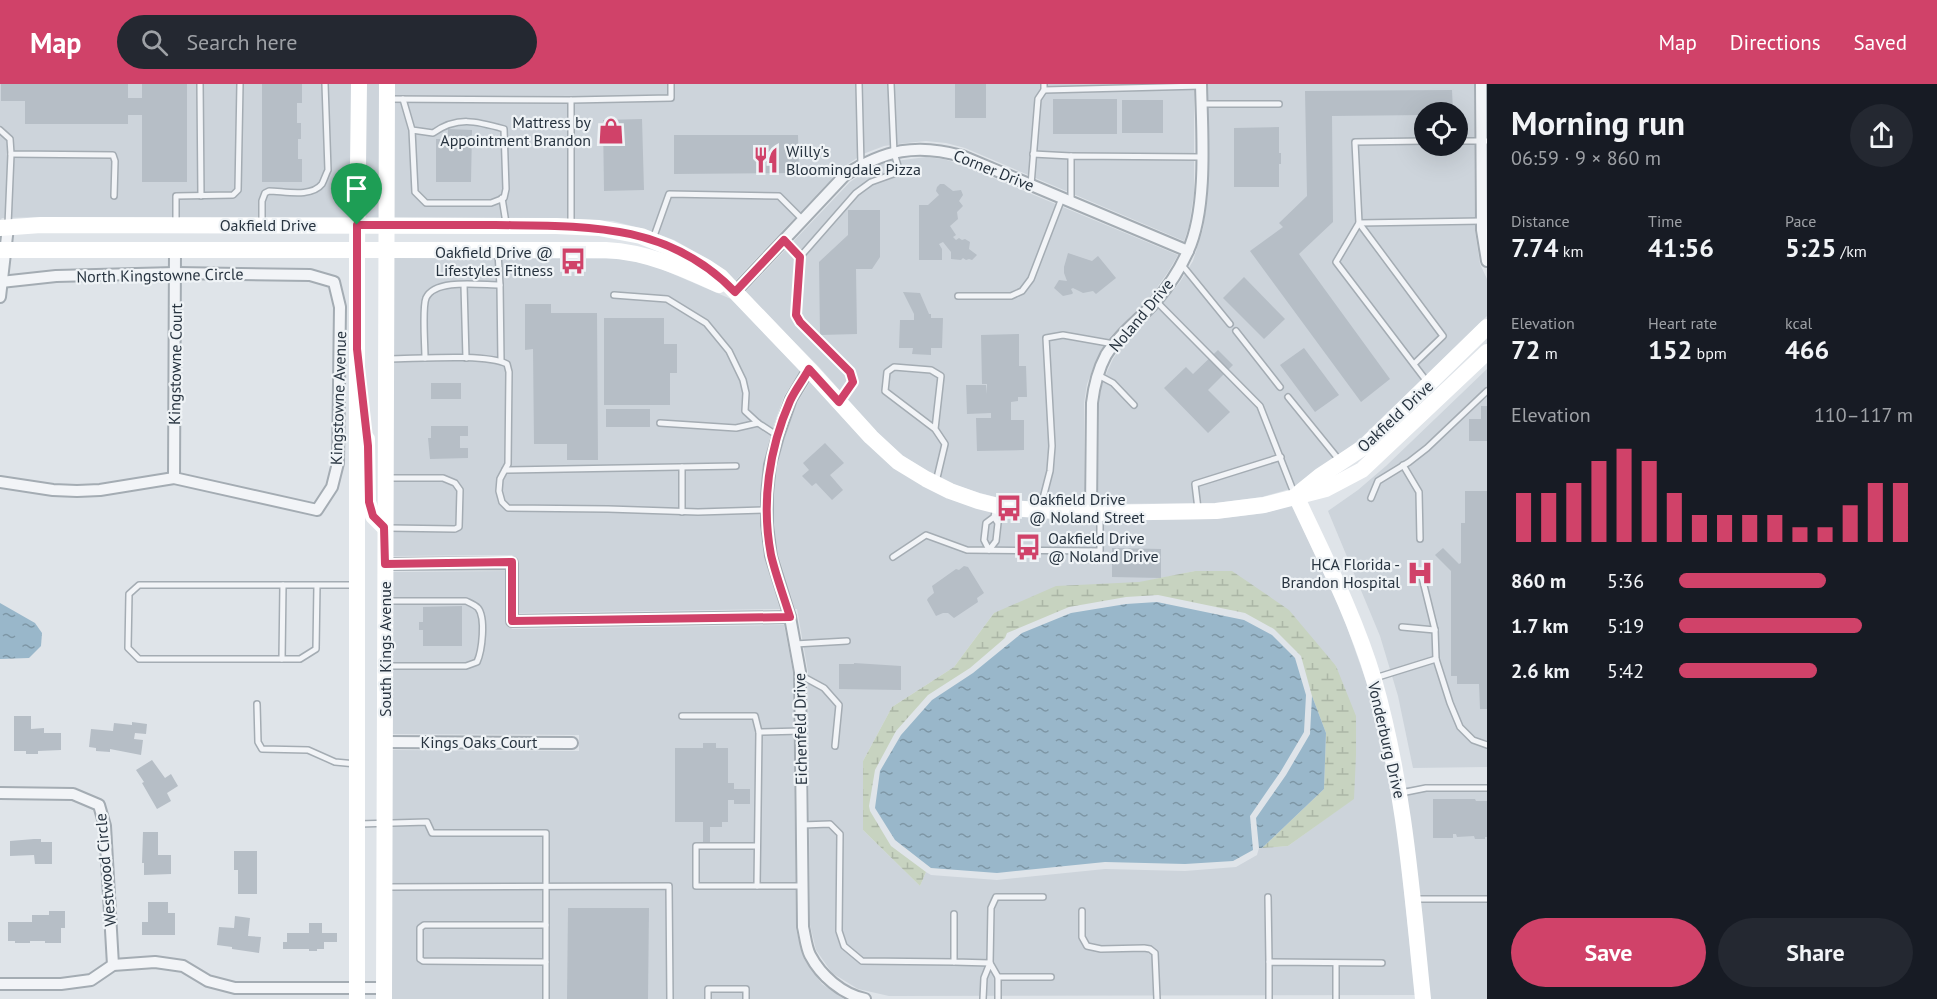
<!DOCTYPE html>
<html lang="en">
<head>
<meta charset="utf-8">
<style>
	body { margin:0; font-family:"PT Sans",sans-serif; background:#242831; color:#f1f3f6; height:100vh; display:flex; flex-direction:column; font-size:22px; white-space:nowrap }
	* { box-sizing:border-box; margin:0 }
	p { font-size:20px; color:#9ea1a6 }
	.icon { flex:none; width:33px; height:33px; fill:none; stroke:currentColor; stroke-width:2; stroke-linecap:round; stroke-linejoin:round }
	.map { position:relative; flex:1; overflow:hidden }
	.drawer { display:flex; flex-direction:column; background:#171b24; width:450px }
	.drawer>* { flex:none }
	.tools { position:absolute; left:1414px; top:18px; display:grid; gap:12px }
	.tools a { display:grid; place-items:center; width:54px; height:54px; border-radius:50%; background:#171b24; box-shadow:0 6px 24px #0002; font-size:30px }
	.pin { position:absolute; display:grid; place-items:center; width:51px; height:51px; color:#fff; margin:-62px -26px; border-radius:50% 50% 50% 0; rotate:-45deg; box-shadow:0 0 6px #0007 }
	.pin .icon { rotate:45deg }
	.round { display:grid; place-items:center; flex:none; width:63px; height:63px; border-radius:32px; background:#242831 }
	.head { display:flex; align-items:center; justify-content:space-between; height:102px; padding:0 24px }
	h1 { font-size:33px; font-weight:700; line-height:45px }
	.metrics { display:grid; grid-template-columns:repeat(3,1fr); gap:9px; height:102px; padding:6px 24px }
	.metrics div { display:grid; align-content:center }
	.metrics b { font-size:26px; font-weight:700 }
	.metrics small { font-size:16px; font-weight:400 }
	.metrics p { font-size:16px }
	.chart { height:168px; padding:12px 24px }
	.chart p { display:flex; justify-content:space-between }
	.chart svg { width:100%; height:108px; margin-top:6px; stroke:#d04269; stroke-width:6 }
	.cta { display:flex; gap:12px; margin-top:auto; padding:12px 24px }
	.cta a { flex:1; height:69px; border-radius:36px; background:#d04269; color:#fff; font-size:24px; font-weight:700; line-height:69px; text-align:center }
	.cta a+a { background:#242831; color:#f1f3f6 }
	ul { padding:0 24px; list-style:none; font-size:20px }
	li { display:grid; grid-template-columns:96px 72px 1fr; align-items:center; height:45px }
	li i { height:15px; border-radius:8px; background:#d04269 }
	header { display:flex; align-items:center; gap:36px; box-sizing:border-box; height:84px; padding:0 30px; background:#d04269; color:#fff }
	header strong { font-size:28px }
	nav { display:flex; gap:33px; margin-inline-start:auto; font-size:21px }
	.search { width:420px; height:54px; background:#242831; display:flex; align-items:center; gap:15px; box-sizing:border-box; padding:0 21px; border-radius:33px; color:#9ea1a6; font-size:22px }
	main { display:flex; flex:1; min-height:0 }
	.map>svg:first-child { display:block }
</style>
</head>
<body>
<header>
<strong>Map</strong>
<div class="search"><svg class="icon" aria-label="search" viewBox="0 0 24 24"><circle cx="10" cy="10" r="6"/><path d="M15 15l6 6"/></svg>Search here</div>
<nav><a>Map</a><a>Directions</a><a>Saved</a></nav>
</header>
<main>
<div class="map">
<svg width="1487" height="915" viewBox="0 0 1487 915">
	<defs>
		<pattern id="wetland-marsh" width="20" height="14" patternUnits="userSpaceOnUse" patternTransform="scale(1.5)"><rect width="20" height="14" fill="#c7d3c0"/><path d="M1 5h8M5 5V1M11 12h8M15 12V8" fill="none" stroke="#abb6a6"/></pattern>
		<pattern id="water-ripples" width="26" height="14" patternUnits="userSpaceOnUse" patternTransform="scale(1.5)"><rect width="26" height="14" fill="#99b7ca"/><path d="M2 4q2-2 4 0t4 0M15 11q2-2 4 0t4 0" fill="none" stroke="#7d96a5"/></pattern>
	</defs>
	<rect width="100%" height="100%" fill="#dfe4e9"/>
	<g fill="#cdd4db" fill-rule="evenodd">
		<polygon points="0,0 352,0 351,133 41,133 2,134 0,136"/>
		<polygon points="366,0 380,0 379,133 365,133"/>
		<polygon points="394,0 1194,0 1194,109 1189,142 1184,157 965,64 946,59 926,57 906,59 884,62 863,70 842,84 735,197 710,176 674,156 644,145 613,137 557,134 394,133"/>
		<path d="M1208 0H1474L1475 147 1480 180 1487 195V232L1359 356 1293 404 1262 413 1216 419 1098 420 1099 320 1101 304 1107 288 1113 275 1122 262 1160 223 1180 198 1193 177 1203 145 1208 110ZM1425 28H1458V62H1425Z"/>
		<polygon points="926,73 943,75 960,80 1178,171 1168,188 1151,212 1111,252 1101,266 1094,282 1087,300 1084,319 1084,420 1007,416 980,409 952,400 929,388 902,371 876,347 819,283 745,208 850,98 869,85 888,78"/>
		<polygon points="393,174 622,175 652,181 731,215 800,287 784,312 771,349 764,379 760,409 760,441 764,473 780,525 519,529 519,479 512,471 392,472"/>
		<polygon points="1487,285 1487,683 1413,684 1398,612 1380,552 1328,427 1358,406 1386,382"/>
		<path d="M810 298 866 359 1005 432 1084 437 1216 435 1265 429 1292 421 1342 529 1366 597 1378 637 1396 728 1415 911 889 912 858 905 832 889 816 866 810 841 808 588 797 525H795L778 470 774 440V410L777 382 784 355 797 319ZM1195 487 1336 582 1353 715 1288 762 1259 764 1257 771 1236 783 1185 787 1105 785 997 796 931 791 926 788 920 802 863 746V677L892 623 954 583 994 529Z"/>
		<polygon points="505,487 505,536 512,545 784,541 793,589 796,845 804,875 822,900 844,915 391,915 392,666 579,667 579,651 392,650 392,488"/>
		<polygon points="1487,700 1487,915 1430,915 1406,703"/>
	</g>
	<polygon fill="url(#wetland-marsh)" points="1195,487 1232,487 1289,526 1336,582 1356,632 1356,671 1354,715 1288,762 1262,764 1324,705 1326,649 1312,612 1301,572 1274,545 1245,529 1158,511 1126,513 1069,523 1007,549 1005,554 970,584 928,611 896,647 875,686 869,722 870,727 891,762 926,788 920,802 863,746 863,677 892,623 954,583 994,529 1056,502 1139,498"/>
	<g fill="url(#water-ripples)">
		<polygon points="1157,518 1244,536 1272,551 1295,574 1306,611 1304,648 1281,687 1250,732 1253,766 1233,777 1185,780 1105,778 997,789 931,784 895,756 875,724 880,687 901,651 932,616 973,589 1022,549 1071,529 1126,520"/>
		<polygon points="0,519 35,539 42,549 41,562 29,574 0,575"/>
		<polygon points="1312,612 1326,649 1324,705 1262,764 1259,764 1256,734 1286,691 1310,650"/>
	</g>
	<g fill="#b6bec6">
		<polygon points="1,0 128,0 128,14 142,14 142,0 187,0 187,98 142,98 142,31 128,31 128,40 25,40 25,17 1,17"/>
		<polygon points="262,0 302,0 302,19 297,19 297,39 301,39 301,55 298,55 298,75 302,75 302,98 262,98"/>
		<rect x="955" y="0" width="31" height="34"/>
		<polygon points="1452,6 1453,28 1425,28 1425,31 1332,32 1333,138 1299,170 1390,295 1361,318 1250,167 1283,143 1279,139 1307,112 1305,7"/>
		<rect x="1053" y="15" width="64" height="35"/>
		<rect x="1122" y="16" width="41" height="33"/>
		<polygon points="642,35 644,106 604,107 603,36"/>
		<polygon points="1279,43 1279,69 1281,69 1281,80 1279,80 1279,103 1234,103 1234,44"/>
		<polygon points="448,45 472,46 471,98 436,98 436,55 448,55"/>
		<polygon points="674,51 798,51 799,89 674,90"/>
		<polygon points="940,100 944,100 953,107 961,106 963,111 959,117 963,122 957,128 958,135 950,142 956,151 953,153 956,156 959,154 962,156 965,155 970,158 969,165 977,171 972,176 969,175 966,176 963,174 961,176 951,175 951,168 943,158 939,160 942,165 942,176 919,176 919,121 928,121 939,111 936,107 937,103"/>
		<polygon points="848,126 880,126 880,173 872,185 856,185 857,250 820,251 819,178 848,151"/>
		<polygon points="1068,169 1092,177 1098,172 1116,194 1096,210 1093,207 1083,209 1073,204 1071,205 1073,209 1072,210 1063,212 1054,204 1059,196 1067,197 1064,189 1064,183"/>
		<polygon points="1244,193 1285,235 1264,255 1223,214"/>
		<polygon points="903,208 920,209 929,230 931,230 931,234 943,234 942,264 931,264 931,271 912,270 913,264 899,264 900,236 914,236 914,230"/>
		<polygon points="525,220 551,220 551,229 597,229 598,376 567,376 567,360 534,360 533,265 525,266"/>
		<polygon points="604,234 664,234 664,260 677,260 677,289 670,289 670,321 604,321"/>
		<polygon points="1019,250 1019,282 1026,282 1027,313 1018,313 1018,317 1011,318 1011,336 1024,336 1024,366 977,367 976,334 991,334 991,329 967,330 966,301 986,301 987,310 987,300 982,300 981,251"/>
		<polygon points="1304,264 1339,311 1315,328 1280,281"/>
		<polygon points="1218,266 1233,281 1208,306 1230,328 1208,349 1164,304 1186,283 1193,290"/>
		<rect x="431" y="299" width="30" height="16"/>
		<polygon points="1481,322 1487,322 1487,357 1469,357 1469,335 1481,335"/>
		<rect x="606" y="325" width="44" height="18"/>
		<polygon points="431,342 468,342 468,352 460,352 460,364 468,364 468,374 430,375 428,354 431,354"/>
		<polygon points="825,359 844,379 830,391 843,406 832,416 816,399 812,402 802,392 809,386 803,379"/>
		<polygon points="1465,407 1487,407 1487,625 1480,625 1479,600 1457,600 1457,592 1451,592 1451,487 1435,471 1443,464 1459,480 1461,479 1461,439 1465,439"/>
		<polygon points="1112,464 1161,465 1161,494 1112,493"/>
		<polygon points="964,482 968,483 984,509 977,514 978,518 954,534 948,529 943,529 936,532 927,516 928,514 934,509 932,502 956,485 959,486"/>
		<polygon points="462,522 462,562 423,562 423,546 419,546 419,538 423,538 423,523"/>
		<polygon points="854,579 901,582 901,606 839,605 839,580 854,580"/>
		<polygon points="14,632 31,632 31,645 44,644 44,649 61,649 61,666 38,667 38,670 26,670 26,667 14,667"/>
		<polygon points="132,638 147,640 146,650 135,649 134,655 143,656 141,671 110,665 110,668 96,667 96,664 89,663 91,645 113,647 114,639 132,641"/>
		<polygon points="703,659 716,659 716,664 728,664 728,699 734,699 734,705 750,705 750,720 734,720 734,716 728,716 728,738 722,738 722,743 710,743 710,761 703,761 703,738 675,738 675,664 703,664"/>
		<polygon points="152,676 165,694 171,690 178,702 167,709 171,717 157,725 142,699 144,698 136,686"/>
		<polygon points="1433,715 1475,715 1476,717 1487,717 1487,753 1485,753 1485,755 1475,755 1474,752 1457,753 1456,750 1453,750 1453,754 1433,754"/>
		<polygon points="143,748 158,748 158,771 171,771 171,790 144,791 144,779 142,779"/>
		<polygon points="34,755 41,755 41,758 52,758 52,780 35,780 34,771 10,772 10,757"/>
		<polygon points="234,767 257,767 257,810 238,810 238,786 234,786"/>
		<polygon points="148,818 168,818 168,829 175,829 175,851 142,851 142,838 148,838"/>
		<polygon points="568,824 649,824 648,915 567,915"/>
		<polygon points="49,827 65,827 65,844 61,844 61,859 45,859 45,857 30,857 30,859 15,859 15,857 8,857 8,838 32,838 32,831 49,831"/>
		<polygon points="235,832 250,834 248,852 261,853 259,869 232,865 232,863 217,861 219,843 234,844"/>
		<polygon points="309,839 322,839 322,849 337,849 337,858 324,858 324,865 317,865 317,867 309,867 309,865 283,865 283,858 287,858 287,849 309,849"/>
	</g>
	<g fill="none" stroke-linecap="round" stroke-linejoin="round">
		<g stroke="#a4acb3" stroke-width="8">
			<g id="lane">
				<polyline points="200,0 201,112"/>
				<polyline points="859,0 861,81"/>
				<polyline points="1044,6 1201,2"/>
				<polyline points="388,15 571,16 571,139"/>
				<path d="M403 15 412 46 415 108 426 119H491L504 114 506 105 504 45C476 37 457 32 433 49L412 46"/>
				<polyline points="571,16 671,14 671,0"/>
				<polyline points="1201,20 1279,20"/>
				<polyline points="0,46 10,55 11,70 113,71 115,77 114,112"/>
				<polyline points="1458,57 1487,57"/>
				<polyline points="1033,70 1071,72"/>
				<polyline points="1031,101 1038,15 1044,6 1044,0"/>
				<polyline points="502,114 506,139"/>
				<polyline points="1071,118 1071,72 1201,73"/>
				<polyline points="176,139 176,112 233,111 238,106 240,0"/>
				<path d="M262 140V117L265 109 269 107C284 107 311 114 322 100 324 96 326 90 328 86L325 0"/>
				<polyline points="8,141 11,70"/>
				<polyline points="653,155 669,110 779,112 803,136"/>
				<polyline points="784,156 800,173 796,231 800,238 850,288 853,298 840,317"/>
				<polyline points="800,173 856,109 871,98 896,89 898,82 894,69 891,0"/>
				<polyline points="1182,181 1230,240"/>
				<polyline points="464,201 466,274"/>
				<polyline points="500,201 501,277"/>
				<polyline points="614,211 667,215 706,239 729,267 743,296 746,309 745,327 758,339 778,352"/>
				<polyline points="958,212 1011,212 1022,207 1031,195 1062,114"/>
				<polyline points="1156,217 1260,322 1294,409"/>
				<polyline points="1236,247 1280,303"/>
				<path d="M425 274C425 261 422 224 426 214 435 194 481 201 500 201L498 169"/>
				<path d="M389 275C416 275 485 269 507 280L509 288 508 380 500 395 499 407 502 418 508 424 608 425 698 428 767 426"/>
				<polyline points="1414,280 1443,252 1359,139 1355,58 1425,57"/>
				<polyline points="1098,291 1113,299 1134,321"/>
				<polyline points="1428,299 1336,178 1359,139 1482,137"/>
				<polyline points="1288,313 1340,377"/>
				<polyline points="660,339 736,344 758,339"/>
				<polyline points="935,345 941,292 931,286 894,283 887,288 885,307 935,345 945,360 936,398"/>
				<polyline points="1403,381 1419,408 1420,455"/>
				<polyline points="682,383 682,428"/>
				<polyline points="505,386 736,382"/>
				<polyline points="387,394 443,394 455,399 460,406 459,443 455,445 389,444"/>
				<polyline points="1371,414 1378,397 1409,378 1427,364 1487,307"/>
				<polyline points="1041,422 1050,387 1052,362 1046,254 1063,251 1114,260"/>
				<polyline points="1198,425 1195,400 1281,373"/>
				<polyline points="994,433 998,439 996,457 989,466 984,456 986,439 994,433 996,423"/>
				<polyline points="893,473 926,451 967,466 1100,467 1100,430"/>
				<polyline points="1421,489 1435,546 1436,575 1450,619 1460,643 1473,656 1487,661"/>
				<path d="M317 501 316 565 300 575H139L128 564 129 510 139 501C212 501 284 501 356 501"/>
				<polyline points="1402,543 1435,546"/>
				<polyline points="795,560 847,557"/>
				<polyline points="282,575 283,501"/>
				<path d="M386 582H466L477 578C482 567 486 534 478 524 475 521 470 519 466 517H387"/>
				<polyline points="800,591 824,604 839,621 835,662"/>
				<polyline points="1375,594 1436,575"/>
				<polyline points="257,620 258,658 262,665 308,666 335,678 356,680"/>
				<polyline points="682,632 755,632 759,648"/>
				<polyline points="801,647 759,648 757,802 803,802"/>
				<polyline points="1401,709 1426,704 1487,704"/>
				<polyline points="359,740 427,738 432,749 546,749 546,915"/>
				<polyline points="802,741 830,740 840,750 839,847 844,862 862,877 954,878"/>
				<polyline points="757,802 696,802 696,762 757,762"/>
				<polyline points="386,803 669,802 670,915"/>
				<polyline points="1268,813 1269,878"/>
				<polyline points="1414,815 1487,815"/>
				<polyline points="1082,827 1082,853 1087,862 1101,865 1144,864 1150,865 1155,869 1157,915"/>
				<polyline points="954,830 954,878 990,879 991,824 996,813 1043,813"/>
				<polyline points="546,841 424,841 420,844 420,875 423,877 546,878"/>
				<polyline points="1336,879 1336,915"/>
				<polyline points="998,893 1051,893"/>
				<polyline points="708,915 708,905 746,905 746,915"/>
				<polyline points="983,915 984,894 990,879 998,893 998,915"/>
				<polyline points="1269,915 1269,878 1382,879"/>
			</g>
		</g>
		<g stroke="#a4acb3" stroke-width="14">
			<g id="street">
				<polyline points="1481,0 1482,146 1487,177"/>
				<path d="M735 208 845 91C885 66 916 59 962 72L1188 167"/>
				<polyline points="0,213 8,143"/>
				<path d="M809 285 791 315 778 352 770 381 767 410V441L771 472 790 533 800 588 803 843C805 851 806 863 810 871 821 892 842 910 865 915"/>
				<polyline points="174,394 175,166"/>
				<polyline points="0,398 53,406 77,407 100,406 174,394 317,426 332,403 338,379 340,223 334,198 310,191 176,189 56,192 1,198"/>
				<path d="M1091 429 1092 319C1094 302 1098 286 1106 271 1119 250 1140 235 1156 217 1168 203 1180 185 1188 167 1208 123 1202 49 1201 0"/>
				<polyline points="385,480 512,479 512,537 790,533"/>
				<polyline points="385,658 572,659"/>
				<polyline points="0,709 73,710 99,721 105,742 113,881"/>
				<polyline points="0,900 61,900 91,896 113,881 155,878 183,882 208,897 235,904 384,904"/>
			</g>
		</g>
		<use href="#lane" stroke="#f2f4f7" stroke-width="5"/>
		<use href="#street" stroke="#f2f4f7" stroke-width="10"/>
		<g stroke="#fff" stroke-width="16">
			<polyline points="0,144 41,141 556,142 599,144 641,152 671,164 706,183 721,193 809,285 871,353 898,378 926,395 950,407 978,417 1006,424 1091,429 1216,427 1264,421 1326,405 1362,386 1487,268"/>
			<path d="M0 166H606C647 168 682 184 719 201"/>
			<polyline points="367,355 368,418 373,432 384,443"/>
			<polyline points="1299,409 1320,392 1364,363 1487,243"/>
			<path d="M1296 412C1324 472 1355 532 1374 596 1404 700 1412 808 1423 915"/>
			<polyline points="357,915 357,166 359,0"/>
			<polyline points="384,915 387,0"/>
		</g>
	</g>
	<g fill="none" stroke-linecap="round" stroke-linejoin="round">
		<g stroke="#fff" stroke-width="12">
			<path id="route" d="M357 141C403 141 449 141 495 141 584 142 668 138 735 208L784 156 800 173 796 231 800 238 850 288 853 298 839 318 809 285C803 296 795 306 790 317 769 365 761 419 771 471 776 492 784 513 790 533L512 537V478L385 480 384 443 373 432 369 418 368 362 357 265Z"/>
		</g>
		<use href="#route" stroke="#d04269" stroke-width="8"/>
	</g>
	<defs>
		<g id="shop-bare" transform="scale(2.07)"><path d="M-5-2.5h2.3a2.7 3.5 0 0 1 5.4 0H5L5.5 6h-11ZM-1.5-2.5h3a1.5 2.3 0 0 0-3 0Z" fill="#d04269" stroke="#eff3f6" stroke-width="2.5" paint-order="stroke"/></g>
		<g id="restaurant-bare" transform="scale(2.07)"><path d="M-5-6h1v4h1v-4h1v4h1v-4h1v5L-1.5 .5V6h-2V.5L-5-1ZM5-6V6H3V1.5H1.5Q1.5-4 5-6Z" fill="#d04269" stroke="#eff3f6" stroke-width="2.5" paint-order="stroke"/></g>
		<g id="bus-bare" transform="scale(2.07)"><path d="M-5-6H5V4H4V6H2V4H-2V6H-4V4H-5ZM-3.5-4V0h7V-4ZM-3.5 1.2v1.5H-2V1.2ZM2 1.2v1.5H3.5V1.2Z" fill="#d04269" stroke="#eff3f6" stroke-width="2.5" paint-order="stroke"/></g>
		<g id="hospital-bare" transform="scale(2.07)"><path d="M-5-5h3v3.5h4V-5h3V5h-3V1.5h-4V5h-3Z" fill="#d04269" stroke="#eff3f6" stroke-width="2.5" paint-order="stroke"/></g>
	</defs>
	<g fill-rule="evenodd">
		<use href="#shop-bare" x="611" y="47"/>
		<use href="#restaurant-bare" x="766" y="76"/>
		<use href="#bus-bare" x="573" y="177"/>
		<use href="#bus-bare" x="1009" y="424"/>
		<use href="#bus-bare" x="1028" y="463"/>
		<use href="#hospital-bare" x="1420" y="489"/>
	</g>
	<g text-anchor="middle" stroke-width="4.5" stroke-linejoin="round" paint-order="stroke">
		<g font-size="16" fill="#283440" stroke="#eff3f6" text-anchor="end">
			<text x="591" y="44">Mattress by<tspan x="591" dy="18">Appointment Brandon</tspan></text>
			<text x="786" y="73" text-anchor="start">Willy's<tspan x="786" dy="18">Bloomingdale Pizza</tspan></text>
			<text x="553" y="174">Oakfield Drive @<tspan x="553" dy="18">Lifestyles Fitness</tspan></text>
			<text x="1029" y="421" text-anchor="start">Oakfield Drive<tspan x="1029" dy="18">@ Noland Street</tspan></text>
			<text x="1048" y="460" text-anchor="start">Oakfield Drive<tspan x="1048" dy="18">@ Noland Drive</tspan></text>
			<text x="1400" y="486">HCA Florida -<tspan x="1400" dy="18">Brandon Hospital</tspan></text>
		</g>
		<g font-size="16" fill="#283440" stroke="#eff3f6">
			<text transform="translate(994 86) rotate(22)" y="6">Corner Drive</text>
			<text x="268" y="147">Oakfield Drive</text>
			<text transform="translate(160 191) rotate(-1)" y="6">North Kingstowne Circle</text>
			<text transform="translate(1141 231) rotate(-50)" y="6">Noland Drive</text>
			<text transform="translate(175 280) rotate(-89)" y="6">Kingstowne Court</text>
			<text transform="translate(338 314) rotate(-88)" y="6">Kingstowne Avenue</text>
			<text transform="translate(1395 332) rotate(-43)" y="6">Oakfield Drive</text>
			<text transform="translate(385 565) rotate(-90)" y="6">South Kings Avenue</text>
			<text transform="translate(800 645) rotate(-91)" y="6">Eichenfeld Drive</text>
			<text transform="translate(1387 656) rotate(77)" y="6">Vonderburg Drive</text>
			<text x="479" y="664">Kings Oaks Court</text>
			<text transform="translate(105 786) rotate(-95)" y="6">Westwood Circle</text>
		</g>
	</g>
</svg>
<div class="tools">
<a><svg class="icon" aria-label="locate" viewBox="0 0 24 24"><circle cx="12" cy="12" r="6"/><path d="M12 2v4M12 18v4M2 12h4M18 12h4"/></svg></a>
</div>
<div class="pin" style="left:357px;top:141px;background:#1e9e55"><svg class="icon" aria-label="arrive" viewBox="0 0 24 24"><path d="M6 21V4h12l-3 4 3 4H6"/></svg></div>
</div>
<section class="drawer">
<div class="head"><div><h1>Morning run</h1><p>06:59 · 9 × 860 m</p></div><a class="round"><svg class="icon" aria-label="share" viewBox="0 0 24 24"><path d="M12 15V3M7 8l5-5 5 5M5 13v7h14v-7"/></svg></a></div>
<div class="metrics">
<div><p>Distance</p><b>7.74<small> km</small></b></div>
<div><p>Time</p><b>41:56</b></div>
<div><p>Pace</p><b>5:25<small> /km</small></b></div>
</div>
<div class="metrics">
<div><p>Elevation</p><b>72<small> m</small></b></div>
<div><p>Heart rate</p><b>152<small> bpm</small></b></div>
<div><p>kcal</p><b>466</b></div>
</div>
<div class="chart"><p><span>Elevation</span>110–117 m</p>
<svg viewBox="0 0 160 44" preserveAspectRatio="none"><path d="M5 44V24M15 44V24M25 44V20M35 44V11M45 44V6M55 44V11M65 44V24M75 44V33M85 44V33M95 44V33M105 44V33M115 44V38M125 44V38M135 44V29M145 44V20M155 44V20"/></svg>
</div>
<ul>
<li><b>860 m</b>5:36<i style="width:63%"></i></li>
<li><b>1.7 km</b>5:19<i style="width:78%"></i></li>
<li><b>2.6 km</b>5:42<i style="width:59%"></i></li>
</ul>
<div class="cta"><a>Save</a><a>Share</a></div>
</section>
</main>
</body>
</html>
